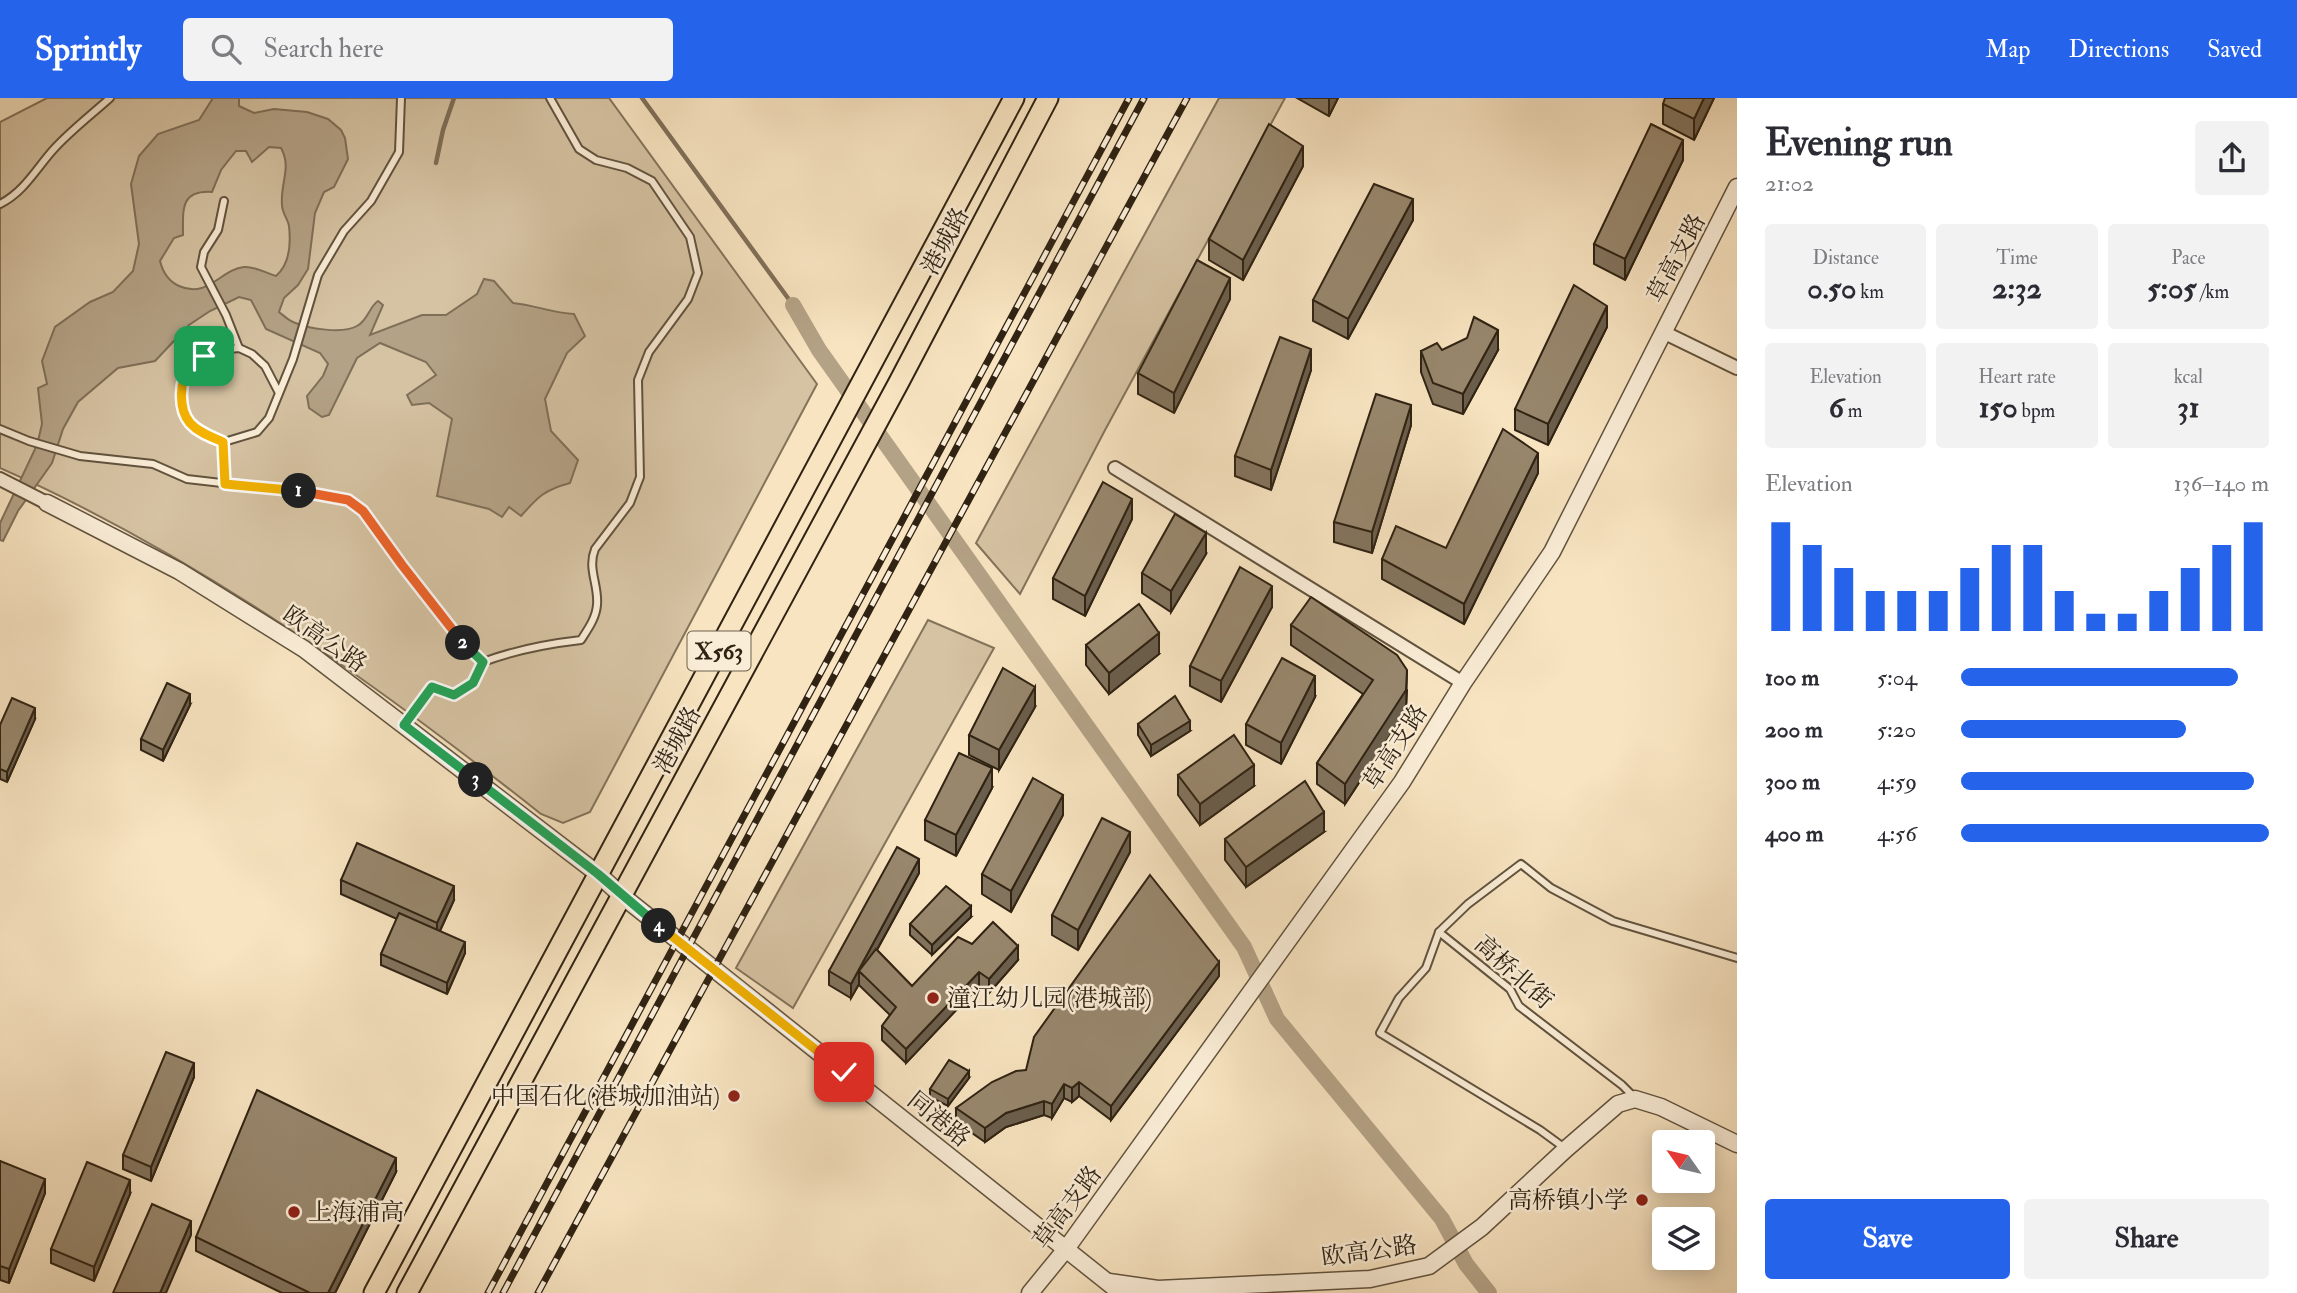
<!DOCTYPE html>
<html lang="en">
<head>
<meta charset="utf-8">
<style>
	body { margin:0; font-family:"IM FELL Double Pica","Noto Serif SC",serif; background:#f2f2f3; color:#2b2b33; height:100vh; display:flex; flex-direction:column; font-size:26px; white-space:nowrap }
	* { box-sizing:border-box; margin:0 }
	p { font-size:23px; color:#7c7c81 }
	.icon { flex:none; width:38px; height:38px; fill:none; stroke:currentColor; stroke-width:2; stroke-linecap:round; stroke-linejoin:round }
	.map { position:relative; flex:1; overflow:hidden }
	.panel { display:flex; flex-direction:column; background:#fff; width:560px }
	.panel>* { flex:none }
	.needle { width:46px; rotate:304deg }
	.buttons { position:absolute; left:1652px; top:1032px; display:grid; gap:14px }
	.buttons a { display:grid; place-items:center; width:63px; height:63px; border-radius:7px; background:#fff; box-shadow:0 4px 18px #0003; font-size:35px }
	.pin { position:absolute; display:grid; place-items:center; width:60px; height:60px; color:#fff; margin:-30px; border-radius:14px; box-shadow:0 4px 10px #0006 }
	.km { position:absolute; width:35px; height:35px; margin:-18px; border-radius:50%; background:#222; color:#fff; font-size:19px; line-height:35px; text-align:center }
	.round { display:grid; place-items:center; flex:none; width:74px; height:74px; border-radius:7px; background:#f2f2f3 }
	.overview { display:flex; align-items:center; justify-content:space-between; height:119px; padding:0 28px }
	h1 { font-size:38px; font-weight:700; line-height:52px }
	.stats { display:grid; grid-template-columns:repeat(3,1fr); gap:10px; height:119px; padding:7px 28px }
	.stats div { display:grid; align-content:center; border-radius:7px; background:#f2f2f3; text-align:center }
	.stats b { font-size:30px; font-weight:700 }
	.stats small { font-size:19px; font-weight:400 }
	.stats p { font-size:19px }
	.chart { height:196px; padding:14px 28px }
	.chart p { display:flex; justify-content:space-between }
	.chart svg { width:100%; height:126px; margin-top:7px; stroke:#2563eb; stroke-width:6 }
	.action { display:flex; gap:14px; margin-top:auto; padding:14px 28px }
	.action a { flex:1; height:80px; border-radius:7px; background:#2563eb; color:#fff; font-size:28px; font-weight:700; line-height:80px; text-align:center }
	.action a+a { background:#f2f2f3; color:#2b2b33 }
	ul { padding:0 28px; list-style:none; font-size:23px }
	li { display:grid; grid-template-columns:112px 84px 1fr; align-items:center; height:52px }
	li i { height:18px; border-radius:9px; background:#2563eb }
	header { display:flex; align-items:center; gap:42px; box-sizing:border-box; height:98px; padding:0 35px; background:#2563eb; color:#fff }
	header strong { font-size:33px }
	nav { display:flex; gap:38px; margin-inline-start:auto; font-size:24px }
	.search { width:490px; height:63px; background:#f2f2f3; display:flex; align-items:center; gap:18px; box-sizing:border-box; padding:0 24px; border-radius:7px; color:#7c7c81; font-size:26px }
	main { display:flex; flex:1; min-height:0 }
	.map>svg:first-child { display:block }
</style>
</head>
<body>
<header>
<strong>Sprintly</strong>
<div class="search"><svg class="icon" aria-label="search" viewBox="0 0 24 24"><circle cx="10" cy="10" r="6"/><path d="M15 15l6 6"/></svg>Search here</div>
<nav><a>Map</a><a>Directions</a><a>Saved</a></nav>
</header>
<main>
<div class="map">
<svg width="1737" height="1195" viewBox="0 0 1737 1195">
	<rect width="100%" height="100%" fill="#f8e4c1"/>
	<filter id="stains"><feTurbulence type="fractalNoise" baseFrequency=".00286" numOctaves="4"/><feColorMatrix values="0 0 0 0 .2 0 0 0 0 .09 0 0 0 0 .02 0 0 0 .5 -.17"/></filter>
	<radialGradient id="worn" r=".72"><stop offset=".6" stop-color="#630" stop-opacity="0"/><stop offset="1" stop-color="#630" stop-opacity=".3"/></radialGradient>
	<g fill="#d6c3a3" stroke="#83735b" stroke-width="2">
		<path d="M47 0H609L817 286 590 714 563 725 541 716C373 583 196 457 0 370V24Z"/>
		<polygon points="1219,0 1285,0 1104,334 1020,496 976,445"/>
		<polygon points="928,522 994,550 793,910 736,870"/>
	</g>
	<path fill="#b4a286" stroke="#7f6f58" stroke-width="2" fill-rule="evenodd" d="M213 0H239V8L254 15 274 11 307 14 328 21 341 32 345 40 348 61 334 89 324 94 315 115 308 171 298 187 284 200 279 214C283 217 288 222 293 224 308 231 343 236 357 228 368 222 369 209 378 203L383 207 370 237 422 217H446L477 196 484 181 494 183 513 205C534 207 553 215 574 216L585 238 567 255 545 301 551 333 578 362 570 385C544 392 538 399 521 418L509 409 502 419 489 411 437 398 452 321 429 305 412 307 407 297 436 277 426 264 380 245 357 260 329 317 322 319 309 310 307 298 323 278 328 266 320 255 266 231 251 202 239 199 210 213 189 227 155 263 118 270 78 304 63 331 52 365 18 413 3 443 0 442V425L37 347 42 326 38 290 47 286 42 263 55 229 90 204 113 194 133 173 139 146 131 86 139 58 158 36 199 22ZM269 49 281 50C292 70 280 85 282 107 282 115 288 121 289 128 291 146 290 166 276 178 266 175 254 168 244 169 221 171 208 201 179 188 168 183 163 175 160 163L174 140 183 137C183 112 180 92 212 94L221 72 236 53H246L252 64Z"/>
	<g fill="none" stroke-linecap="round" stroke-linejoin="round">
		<g stroke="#7f6f58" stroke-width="4.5">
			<polyline points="642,0 793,207"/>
			<polyline points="436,65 443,32 454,0"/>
		</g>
		<polyline stroke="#b4a286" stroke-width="16" points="793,207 819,252 1244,849 1277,921 1442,1121 1466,1166 1489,1195"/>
		<g stroke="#62533e" stroke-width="10">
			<g id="service">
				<polyline points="224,103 218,132 204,154 201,169 226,217 239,250"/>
				<path d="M0 106C24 94 36 71 53 52 70 33 91 17 110 0"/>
				<polyline points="279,295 265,268 252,256 239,250 220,252 204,258 190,269 182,288 183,311 189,324 204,336 224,344 257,334 269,320 293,261 318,177 344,133 371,103 399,54 401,0"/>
				<path d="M0 331 29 343 80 358 153 366 187 381 333 398 348 402 363 413 455 537 483 564C515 552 546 546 581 542 588 531 596 520 597 507 599 487 587 471 595 451L630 405 640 379 638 282 649 254 688 201 698 175 690 139 652 83 627 70 596 62 579 51 550 0"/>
				<polyline points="224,344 224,386"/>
				<polyline points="404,627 432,589 454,597 473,585 483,564"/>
				<polyline points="1439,834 1426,870 1399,900 1380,935 1540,1032 1566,1051"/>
				<polyline points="1635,1000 1622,987 1519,908 1510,891 1439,834 1468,806 1521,766 1551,790 1613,823 1737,860"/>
			</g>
		</g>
		<g stroke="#62533e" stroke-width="16">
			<g id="minor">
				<polyline points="1663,234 1737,270"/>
				<polyline points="1115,370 1463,585"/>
				<polyline points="0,381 47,405"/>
			</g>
		</g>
		<g stroke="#62533e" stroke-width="19">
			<g id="tertiary">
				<polyline points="47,405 179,473 304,551 598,776 621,797 1121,1195"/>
				<polyline points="1109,1184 1158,1191 1370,1181 1429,1168 1482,1129 1566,1051 1618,1006 1635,1001 1661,1009 1737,1046"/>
				<polyline points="1030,1195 1066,1151 1402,684 1463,585 1552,454 1737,89"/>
			</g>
		</g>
		<g stroke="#302313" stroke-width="23">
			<g id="primary">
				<polyline points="374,1195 1014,0"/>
				<polyline points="407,1195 899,284 1048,0"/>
			</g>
		</g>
		<use href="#service" stroke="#faedd7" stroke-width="6"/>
		<use href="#minor" stroke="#faedd7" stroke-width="12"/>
		<use href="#tertiary" stroke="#faedd7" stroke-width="16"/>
		<use href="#primary" stroke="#f8e4c1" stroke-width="19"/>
		<g stroke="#302313" stroke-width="7">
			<g id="rail">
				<polyline points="488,1195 1129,0"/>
				<polyline points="503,1195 1144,0"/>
				<polyline points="538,1195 1187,0"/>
			</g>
		</g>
		<use href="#rail" stroke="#faedd7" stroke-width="4.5" stroke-dasharray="13" stroke-linecap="butt"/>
	</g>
	<g fill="#83745e" stroke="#302313" stroke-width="2">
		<polygon points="1297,0 1338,0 1329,18"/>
		<polygon points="1714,0 1694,42 1663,26 1663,6"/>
		<polygon points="1683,62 1625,182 1594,166 1594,146"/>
		<polygon points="1303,68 1243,182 1209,162 1209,141"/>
		<polygon points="1413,122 1348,241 1313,223 1313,202"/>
		<polygon points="1230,201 1174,315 1138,296 1138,275"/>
		<polygon points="1607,229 1548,347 1515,332 1515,311"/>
		<polygon points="1442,252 1498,252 1463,316 1433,306 1421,274 1421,253"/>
		<polygon points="1311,272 1271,392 1235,378 1235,358"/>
		<polygon points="1411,327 1372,455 1334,444 1334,424"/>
		<polygon points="1538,375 1464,526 1382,481 1382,461 1446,450"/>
		<polygon points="1132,421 1085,518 1053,501 1053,480"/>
		<polygon points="1206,456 1171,514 1142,495 1142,475"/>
		<polygon points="1272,509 1221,604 1190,588 1190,568"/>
		<polygon points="1291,527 1407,592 1406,613 1345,706 1317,686 1317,665 1363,596 1291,547"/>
		<polygon points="1086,547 1159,556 1109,596 1086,567"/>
		<polygon points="1315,599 1281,666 1246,647 1246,626"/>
		<polygon points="190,607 163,663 141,652 141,641"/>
		<polygon points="1035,609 999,672 969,657 969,637"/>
		<polygon points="35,621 7,684 0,681 0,627"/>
		<polygon points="1138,626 1190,633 1151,658 1138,637"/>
		<polygon points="1178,677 1254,688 1200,727 1178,697"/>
		<polygon points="992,690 956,758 925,742 925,722"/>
		<polygon points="1063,717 1011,814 982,796 982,776"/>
		<polygon points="1324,734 1246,789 1225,762 1225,741"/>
		<polygon points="1130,754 1078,852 1052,837 1052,817"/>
		<polygon points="919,775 877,852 912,888 972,846 1018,862 989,895 979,888 906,965 882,942 882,928 890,917 859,887 859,886 851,900 829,887 829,873"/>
		<polygon points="341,782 454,802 440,833 465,855 447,896 381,867 381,856 397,821 341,796"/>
		<polygon points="971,819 932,857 910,837 910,826"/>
		<polygon points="1219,878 1111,1022 1079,998 1072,1004 1064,1000 1052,1020 1044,1017 1006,1029 985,1044 956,1024 956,1010 1026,972"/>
		<polygon points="194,979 151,1083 123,1071 123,1057"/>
		<polygon points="969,980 948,1008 930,999 930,991"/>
		<polygon points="0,1063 45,1095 9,1185 0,1182"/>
		<polygon points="396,1074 335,1195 282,1195 196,1153 196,1139"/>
		<polygon points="130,1096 94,1183 51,1165 51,1151"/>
	</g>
	<g fill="#6a5e4c" stroke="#302313" stroke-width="2">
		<polygon points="1329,0 1338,0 1329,18"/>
		<polygon points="1704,0 1714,0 1694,42 1694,21"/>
		<polygon points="1683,42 1683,62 1625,182 1625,161"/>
		<polygon points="1303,48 1303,68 1243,182 1243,162"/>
		<polygon points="1413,101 1413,122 1348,241 1348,221"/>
		<polygon points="1230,180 1230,201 1174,315 1174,295"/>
		<polygon points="1607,208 1607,229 1548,347 1548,326"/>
		<polygon points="1498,232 1498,252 1463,316 1463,296"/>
		<polygon points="1311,251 1311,272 1271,392 1271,372"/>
		<polygon points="1411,307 1411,327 1372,455 1372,434"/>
		<polygon points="1538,355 1538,375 1464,526 1464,506"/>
		<polygon points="1132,401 1132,421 1085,518 1085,498"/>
		<polygon points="1206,435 1206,456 1171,514 1171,493"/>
		<polygon points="1272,488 1272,509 1221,604 1221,583"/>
		<polygon points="1159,535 1159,556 1109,596 1109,575"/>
		<polygon points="1407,572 1406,613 1345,706 1345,686"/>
		<polygon points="1315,578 1315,599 1281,666 1281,645"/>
		<polygon points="1035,589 1035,609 999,672 999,652"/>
		<polygon points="190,596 190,607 163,663 163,652"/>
		<polygon points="35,610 35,621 7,684 7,674"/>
		<polygon points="1190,623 1190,633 1151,658 1151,647"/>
		<polygon points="1254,667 1254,688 1200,727 1200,706"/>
		<polygon points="992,670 992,690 956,758 956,737"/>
		<polygon points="1063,697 1063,717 1011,814 1011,793"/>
		<polygon points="1324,714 1324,734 1246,789 1246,769"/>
		<polygon points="1130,734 1130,754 1078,852 1078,832"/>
		<polygon points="919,761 919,775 863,877 859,873 859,886 851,900 851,886"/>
		<polygon points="454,788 454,802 437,839 437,825"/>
		<polygon points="971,808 971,819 932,857 932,847"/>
		<polygon points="465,844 465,855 447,896 447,885"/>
		<polygon points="1018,848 1018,862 989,895 989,881"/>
		<polygon points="1219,864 1219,878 1111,1022 1111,1008"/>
		<polygon points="979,874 979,888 906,965 906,951"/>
		<polygon points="194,965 194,979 151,1083 151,1069"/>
		<polygon points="969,973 969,980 948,1008 948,1001"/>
		<polygon points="1079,984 1079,998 1072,1004 1072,990"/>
		<polygon points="1064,986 1064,1000 1052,1020 1052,1006"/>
		<polygon points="1044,1003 1044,1017 1006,1029 985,1044 985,1030 1006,1015"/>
		<polygon points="396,1060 396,1074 335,1195 328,1195"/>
		<polygon points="45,1081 45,1095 9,1185 9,1171"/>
		<polygon points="130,1082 130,1096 94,1183 94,1169"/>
		<polygon points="191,1123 191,1137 166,1195 160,1195"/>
	</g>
	<g fill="#98876d" stroke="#302313" stroke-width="2">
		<polygon points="1665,0 1704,0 1694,21 1663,6"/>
		<polygon points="1269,26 1303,48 1243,162 1209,141"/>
		<polygon points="1651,26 1683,42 1625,161 1594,146"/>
		<polygon points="1374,86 1413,101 1348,221 1313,202"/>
		<polygon points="1197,162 1230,180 1174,295 1138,275"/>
		<polygon points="1574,187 1607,208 1548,326 1515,311"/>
		<polygon points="1474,219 1498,232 1463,296 1433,285 1421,253 1437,245 1442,252 1467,240"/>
		<polygon points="1280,239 1311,251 1271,372 1235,358"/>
		<polygon points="1376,296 1411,307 1372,434 1334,424"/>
		<polygon points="1503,331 1538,355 1464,506 1382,461 1396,428 1446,450"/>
		<polygon points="1103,384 1132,401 1085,498 1053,480"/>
		<polygon points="1175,416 1206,435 1171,493 1142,475"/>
		<polygon points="1240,469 1272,488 1221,583 1190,568"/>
		<polygon points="1311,499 1397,557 1407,572 1406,592 1345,686 1317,665 1373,582 1291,527"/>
		<polygon points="1139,506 1159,535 1109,575 1086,547"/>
		<polygon points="1282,560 1315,578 1281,645 1246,626"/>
		<polygon points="1003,570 1035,589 999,652 969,637"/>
		<polygon points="167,585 190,596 163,652 141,641"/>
		<polygon points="1175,598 1190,623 1151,647 1138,626"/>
		<polygon points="12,600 35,610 7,674 0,671 0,627"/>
		<polygon points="1234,637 1254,667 1200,706 1178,677"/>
		<polygon points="959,655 992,670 956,737 925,722"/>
		<polygon points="1033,680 1063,697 1011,793 982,776"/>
		<polygon points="1305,683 1324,714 1246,769 1225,741"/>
		<polygon points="1102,720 1130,734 1078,832 1052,817"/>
		<polygon points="357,745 454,788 437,825 341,782"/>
		<polygon points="897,749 919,761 851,886 829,873"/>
		<polygon points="1150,777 1219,864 1111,1008 1079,984 1072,990 1064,986 1052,1006 1044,1003 1006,1015 985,1030 956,1010 992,984 1016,973 1026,972 1034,939"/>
		<polygon points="946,788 971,808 932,847 910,826"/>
		<polygon points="399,815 465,844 447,885 381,856"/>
		<polygon points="993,824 1018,848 989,881 979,874 906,951 882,928 896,909 859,873 876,851 912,888 958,839 972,846"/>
		<polygon points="166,954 194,965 151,1069 123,1057"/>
		<polygon points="949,962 969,973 948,1001 930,991"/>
		<polygon points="257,992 396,1060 328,1195 310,1195 196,1139"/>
		<polygon points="0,1063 45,1081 9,1171 0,1168"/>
		<polygon points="87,1064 130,1082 94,1169 51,1151"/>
		<polygon points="152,1106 191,1123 160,1195 113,1195"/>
	</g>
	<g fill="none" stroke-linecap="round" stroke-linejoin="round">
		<g stroke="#fff" stroke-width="14">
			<path id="split-1" d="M204 258C200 261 195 264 191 268 179 281 178 311 190 325 199 335 212 339 223 344L225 386 299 393"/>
		</g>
		<g stroke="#fff" stroke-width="14">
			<polyline id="split-2" points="299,393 348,402 363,413 402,467 463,545"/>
		</g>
		<g stroke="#fff" stroke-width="14">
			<polyline id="split-3" points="463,545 483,564 473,585 454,597 432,589 404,627 476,682"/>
		</g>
		<g stroke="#fff" stroke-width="14">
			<polyline id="split-4" points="476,682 598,776 659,828"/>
		</g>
		<g stroke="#fff" stroke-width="14">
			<polyline id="split-5" points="659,828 844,974"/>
		</g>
		<use href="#split-1" stroke="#f5b400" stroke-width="9"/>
		<use href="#split-2" stroke="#f0652b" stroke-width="9"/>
		<use href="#split-3" stroke="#22a559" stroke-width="9"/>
		<use href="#split-4" stroke="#22a559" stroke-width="9"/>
		<use href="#split-5" stroke="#f5b400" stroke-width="9"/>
	</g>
	<g fill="#8f2418" stroke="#faedd7" stroke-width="2.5">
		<circle cx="933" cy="900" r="7"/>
		<circle cx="734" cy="998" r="7"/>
		<circle cx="1642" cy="1102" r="7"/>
		<circle cx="294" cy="1114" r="7"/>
	</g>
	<g text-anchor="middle" stroke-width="5" stroke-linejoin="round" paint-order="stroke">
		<rect fill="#faedd7" stroke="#6d604e" stroke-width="2" x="687.5" y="533.5" width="63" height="39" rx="5"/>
		<g font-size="23" font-weight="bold" fill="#302313">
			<text x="719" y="561">X563</text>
		</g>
		<g font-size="24" fill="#302313" stroke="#faedd7">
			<text transform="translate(945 143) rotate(-62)" y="8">港城路</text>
			<text transform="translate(1676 160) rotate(-62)" y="8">草高支路</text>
			<text transform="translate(325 541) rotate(35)" y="8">欧高公路</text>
			<text transform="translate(677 642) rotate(-62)" y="8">港城路</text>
			<text transform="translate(1395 649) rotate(-57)" y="8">草高支路</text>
			<text transform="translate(1514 874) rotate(42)" y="8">高桥北街</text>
			<text transform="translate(939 1021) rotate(39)" y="8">同港路</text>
			<text transform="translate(1067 1109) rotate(-53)" y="8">草高支路</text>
			<text transform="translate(1369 1153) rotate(-8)" y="8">欧高公路</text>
		</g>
		<g font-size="24" fill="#302313" stroke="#faedd7" text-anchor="start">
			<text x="947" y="908">潼江幼儿园(港城部)</text>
			<text x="720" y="1006" text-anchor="end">中国石化(港城加油站)</text>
			<text x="1628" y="1110" text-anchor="end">高桥镇小学</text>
			<text x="308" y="1122">上海浦高</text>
		</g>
	</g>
	<rect width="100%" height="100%" filter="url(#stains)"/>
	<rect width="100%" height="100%" fill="url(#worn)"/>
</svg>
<div class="buttons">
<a><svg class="needle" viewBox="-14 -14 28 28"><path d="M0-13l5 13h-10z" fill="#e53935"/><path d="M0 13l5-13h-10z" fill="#7c7c81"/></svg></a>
<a><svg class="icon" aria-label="layers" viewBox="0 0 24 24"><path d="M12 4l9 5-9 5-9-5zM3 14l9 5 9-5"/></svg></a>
</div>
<div class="pin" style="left:204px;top:258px;background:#1e9e55"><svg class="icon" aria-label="arrive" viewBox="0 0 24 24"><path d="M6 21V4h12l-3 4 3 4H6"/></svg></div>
<div class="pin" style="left:844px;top:974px;background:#d93025"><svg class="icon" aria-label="check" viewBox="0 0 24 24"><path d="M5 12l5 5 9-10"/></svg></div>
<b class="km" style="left:299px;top:393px">1</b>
<b class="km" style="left:463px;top:545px">2</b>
<b class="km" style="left:476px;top:682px">3</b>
<b class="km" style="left:659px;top:828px">4</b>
</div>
<section class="panel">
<div class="overview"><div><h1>Evening run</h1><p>21:02</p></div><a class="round"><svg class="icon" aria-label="share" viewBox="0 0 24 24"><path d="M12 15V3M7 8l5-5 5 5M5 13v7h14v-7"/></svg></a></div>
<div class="stats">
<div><p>Distance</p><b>0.50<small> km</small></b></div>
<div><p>Time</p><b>2:32</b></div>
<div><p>Pace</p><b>5:05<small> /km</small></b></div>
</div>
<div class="stats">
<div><p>Elevation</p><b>6<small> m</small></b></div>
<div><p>Heart rate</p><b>150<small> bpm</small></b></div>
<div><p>kcal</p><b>31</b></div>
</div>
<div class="chart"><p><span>Elevation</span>136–140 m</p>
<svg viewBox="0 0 160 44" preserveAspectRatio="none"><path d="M5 44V6M15 44V14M25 44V22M35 44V30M45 44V30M55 44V30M65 44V22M75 44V14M85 44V14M95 44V30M105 44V38M115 44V38M125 44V30M135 44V22M145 44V14M155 44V6"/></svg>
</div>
<ul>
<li><b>100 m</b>5:04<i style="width:90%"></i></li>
<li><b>200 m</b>5:20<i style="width:73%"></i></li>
<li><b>300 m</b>4:59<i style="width:95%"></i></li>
<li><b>400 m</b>4:56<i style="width:100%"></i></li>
</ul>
<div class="action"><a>Save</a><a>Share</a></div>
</section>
</main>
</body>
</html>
